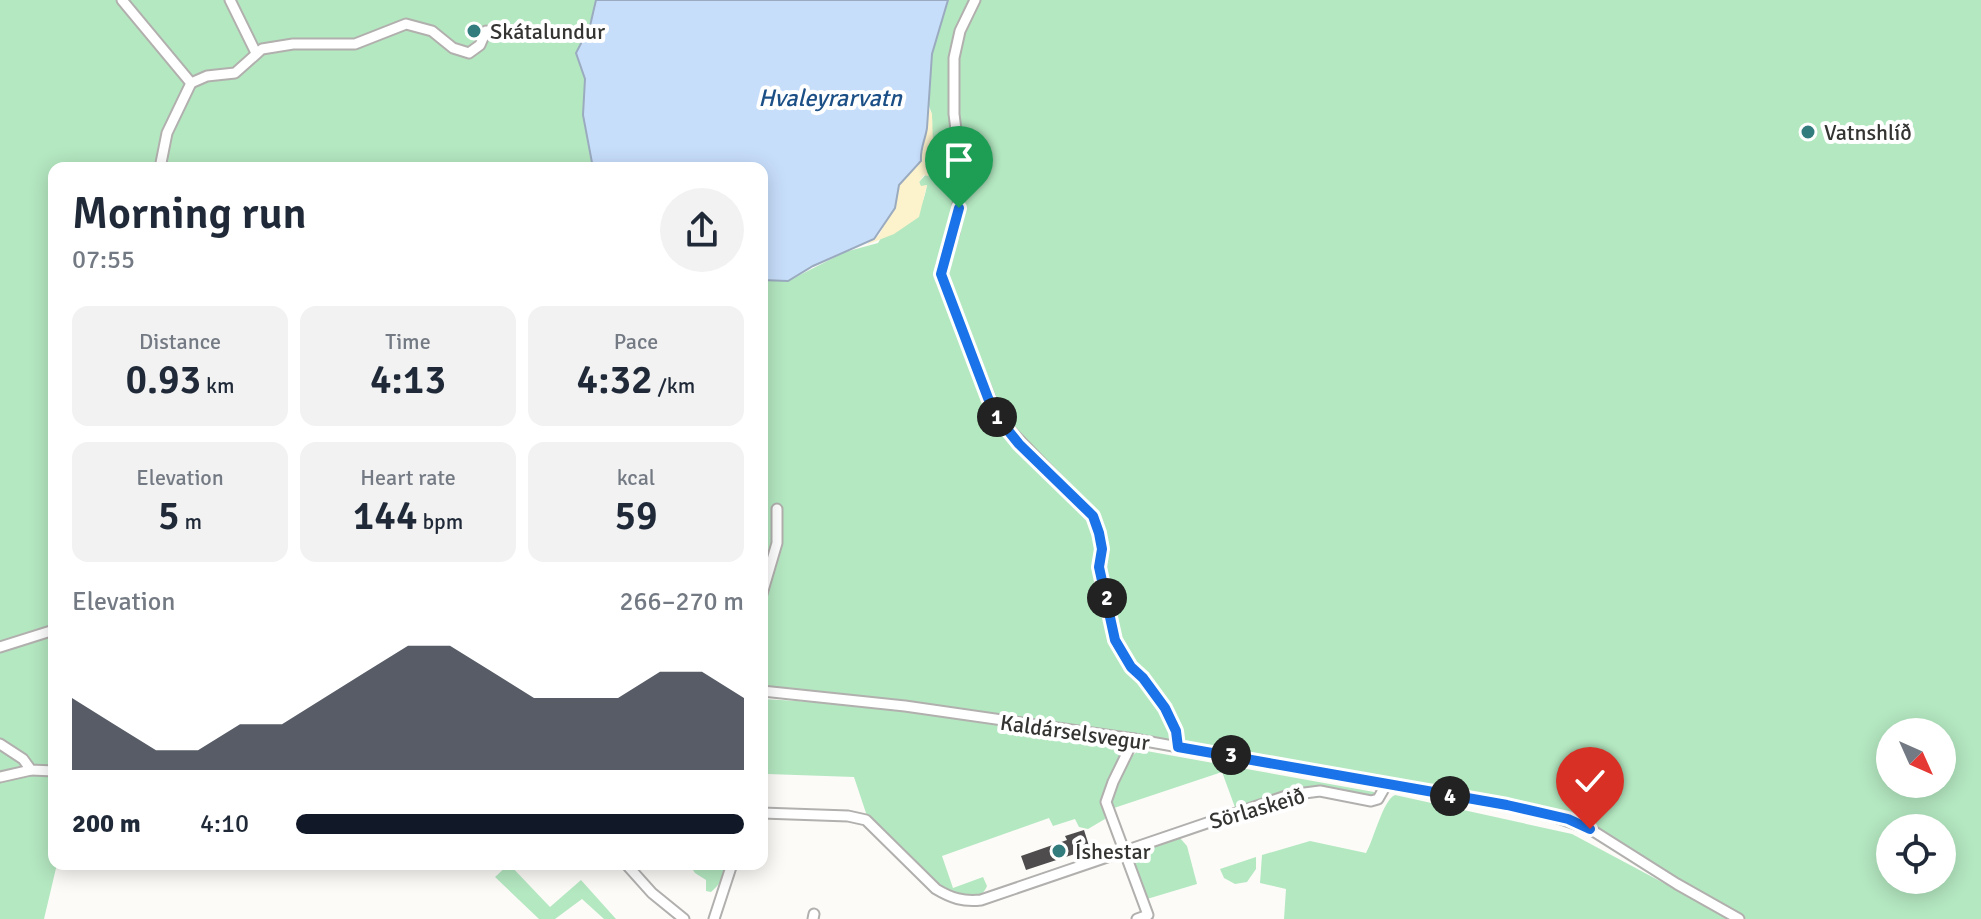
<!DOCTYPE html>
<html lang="en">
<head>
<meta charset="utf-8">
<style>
	body { margin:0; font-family:Signika,sans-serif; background:#f2f2f3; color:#1f2937; height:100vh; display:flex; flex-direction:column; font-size:30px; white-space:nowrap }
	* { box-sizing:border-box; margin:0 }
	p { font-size:26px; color:#747a83 }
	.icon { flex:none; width:44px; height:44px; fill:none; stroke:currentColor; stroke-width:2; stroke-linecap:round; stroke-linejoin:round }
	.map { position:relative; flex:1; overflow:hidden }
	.side { position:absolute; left:48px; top:162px; width:720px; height:708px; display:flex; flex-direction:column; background:#fff; border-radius:16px; box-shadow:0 4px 20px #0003 }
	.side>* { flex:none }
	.needle { width:52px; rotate:135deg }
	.buttons { position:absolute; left:1876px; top:718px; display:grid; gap:16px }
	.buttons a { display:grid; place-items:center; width:80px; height:80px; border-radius:50%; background:#fff; box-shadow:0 4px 20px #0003; font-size:40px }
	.pin { position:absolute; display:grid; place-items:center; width:68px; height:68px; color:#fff; margin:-82px -34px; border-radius:50% 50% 50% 0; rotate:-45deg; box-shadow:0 0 8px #0007 }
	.pin .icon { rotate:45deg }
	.km { position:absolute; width:40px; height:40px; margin:-20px; border-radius:50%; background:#222; color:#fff; font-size:22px; line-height:40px; text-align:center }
	.round { display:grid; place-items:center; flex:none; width:84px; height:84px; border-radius:42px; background:#f2f2f3 }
	.overview { display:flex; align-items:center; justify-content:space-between; height:136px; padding:0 24px }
	h1 { font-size:44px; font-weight:600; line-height:60px }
	.metrics { display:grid; grid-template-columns:repeat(3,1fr); gap:12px; height:136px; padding:8px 24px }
	.metrics div { display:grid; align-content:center; border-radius:16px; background:#f2f2f3; text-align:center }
	.metrics b { font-size:40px; font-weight:600 }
	.metrics small { font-size:22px; font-weight:400 }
	.metrics p { font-size:22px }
	.chart { height:224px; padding:16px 24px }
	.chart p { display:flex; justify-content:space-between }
	.chart svg { width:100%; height:144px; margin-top:8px; fill:#111827; opacity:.7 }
	ul { padding:0 24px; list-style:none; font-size:26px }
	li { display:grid; grid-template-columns:128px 96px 1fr; align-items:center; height:60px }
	li i { height:20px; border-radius:10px; background:#111827 }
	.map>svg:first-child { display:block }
</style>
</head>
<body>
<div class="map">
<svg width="1981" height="919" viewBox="0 0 1981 919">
	<rect width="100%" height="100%" fill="#fdfbf8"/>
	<g fill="#b4e8c1" fill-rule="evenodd">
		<polygon points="0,0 596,0 590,26 576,53 585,79 583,115 593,168 54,168 54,864 57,864 44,919 0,919"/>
		<path d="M948 0H1981V919H1746L1680 880 1579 829 1526 814 1182 749 1169 738V741L889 700 762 691V280L788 281 845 252 878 243 881 238C908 229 922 214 927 185L921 187 919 182 931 169 925 162C929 148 933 133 932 118 932 110 928 107 928 100 930 66 933 31 948 0ZM1890 732H1942V784H1890ZM1890 828H1942V880H1890Z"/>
		<path d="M762 699C884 704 1003 725 1123 747L1126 752 1104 805 1105 819 1088 829 1079 827 1075 819 1053 826 1049 818 942 856 953 888 983 877 987 886C980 904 959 897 945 892L870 825 854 777 767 774 762 769Z"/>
		<path d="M1141 750 1374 792 1376 797 1315 792 1236 810 1222 772 1111 809C1108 792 1124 756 1141 750Z"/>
		<path d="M1395 795 1572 834 1731 919H1284L1286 889 1260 883 1262 855 1310 841 1366 853C1374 839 1383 800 1395 795Z"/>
		<polygon points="1180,838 1187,846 1197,884 1147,899 1141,897 1129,855"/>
		<polygon points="1256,857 1256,869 1247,882 1235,884 1224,878 1220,869"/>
		<polygon points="509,864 550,907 581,880 616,919 604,919 582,899 555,919 539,919 495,877"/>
		<path d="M689 864H725C725 877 721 883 711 892L706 891V880L695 873Z"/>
	</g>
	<polygon fill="#fcf2cc" points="928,106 932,114 933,145 925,162 932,171 928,176 924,175 919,182 921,186 927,185 919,217 894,234 866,245 879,235 895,205 899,185 921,161"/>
	<path fill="#c7defb" stroke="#9babbf" stroke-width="2" d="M596 0H948L932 54 927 128C925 141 920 148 921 161L899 185 895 208 874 239 813 266 788 281 762 280V168H593L583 115 585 79 576 53 590 26Z"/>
	<polygon fill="#4f4c4d" points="1084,830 1090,849 1026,870 1021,856 1067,840 1065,836"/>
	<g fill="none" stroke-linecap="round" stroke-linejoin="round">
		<g stroke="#b2b0ae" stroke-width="13">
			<g id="minor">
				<polyline points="122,0 191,83 167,133 160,168"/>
				<polyline points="230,0 256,53"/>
				<polyline points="975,0 960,31 954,58 954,114 962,177 954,233 942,265 943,283 998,418 1093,516 1099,533 1102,549 1099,567 1115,640 1131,667 1143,678 1165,708 1176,731 1178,747"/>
				<polyline points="191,83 207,76 235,73 262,49 293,44 355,44 406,24 432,31 453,48 469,53 480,45 486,31"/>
				<polyline points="762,594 777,543 777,509"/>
				<polyline points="0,647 54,630"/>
				<polyline points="762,691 905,706 1134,739 1541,812 1590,829 1677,884 1739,919"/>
				<polyline points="1134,739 1113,782 1106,802 1148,915 1137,919"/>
				<polyline points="0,744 23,759 31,770 54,771"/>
				<polyline points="0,777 31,770"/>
				<path d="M762 813 848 816 866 820 936 889C951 898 963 902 981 900L1289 795 1320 791 1371 801 1378 799 1386 785"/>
				<polyline points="626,864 652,893 684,919"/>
				<polyline points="714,919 732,864"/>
				<polyline points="813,919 814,914"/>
			</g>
		</g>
		<use href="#minor" stroke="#fff" stroke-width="9"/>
	</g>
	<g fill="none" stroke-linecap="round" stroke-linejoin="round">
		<g stroke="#fff" stroke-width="16">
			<polyline id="route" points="959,208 941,274 988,398 998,418 1019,444 1093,516 1099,533 1102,549 1099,567 1115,640 1131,667 1143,678 1165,708 1176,731 1178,747 1507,805 1568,819 1590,829"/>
		</g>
		<use href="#route" stroke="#1a73e8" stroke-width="10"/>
	</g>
	<g fill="#337c7e" stroke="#fff" stroke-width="3">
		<circle cx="474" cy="31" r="8"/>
		<circle cx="1808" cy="132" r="8"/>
		<circle cx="1059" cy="851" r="8"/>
	</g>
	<g text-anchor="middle" stroke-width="8" stroke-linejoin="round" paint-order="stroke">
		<g font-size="22" fill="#343432" stroke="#fff" text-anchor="start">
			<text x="490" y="39">Skátalundur</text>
			<text x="1824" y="140">Vatnshlíð</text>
			<text x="1075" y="859">Íshestar</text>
		</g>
		<g font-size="22" fill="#343432" stroke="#fff">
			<text transform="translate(1075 732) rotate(8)" y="8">Kaldárselsvegur</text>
			<text transform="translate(1257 808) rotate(-16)" y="8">Sörlaskeið</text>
		</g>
		<g font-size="24" font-style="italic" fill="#1b4f86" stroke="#fff">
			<text x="830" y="106">Hvaleyrarvatn</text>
		</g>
	</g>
</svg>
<div class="buttons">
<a><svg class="needle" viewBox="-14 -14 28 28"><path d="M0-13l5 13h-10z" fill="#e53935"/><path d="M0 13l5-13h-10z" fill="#747a83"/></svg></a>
<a><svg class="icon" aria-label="locate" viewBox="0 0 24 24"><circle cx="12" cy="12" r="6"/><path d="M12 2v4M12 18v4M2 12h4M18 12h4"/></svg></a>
</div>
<div class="pin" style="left:959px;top:208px;background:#1e9e55"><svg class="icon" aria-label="arrive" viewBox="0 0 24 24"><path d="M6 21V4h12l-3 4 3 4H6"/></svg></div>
<div class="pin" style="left:1590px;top:829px;background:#d93025"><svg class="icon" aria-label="check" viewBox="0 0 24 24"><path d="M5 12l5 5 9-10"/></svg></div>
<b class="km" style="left:997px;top:417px">1</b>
<b class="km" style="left:1107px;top:598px">2</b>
<b class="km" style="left:1231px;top:755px">3</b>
<b class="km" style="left:1450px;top:796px">4</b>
<section class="side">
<div class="overview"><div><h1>Morning run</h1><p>07:55</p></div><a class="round"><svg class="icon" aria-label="share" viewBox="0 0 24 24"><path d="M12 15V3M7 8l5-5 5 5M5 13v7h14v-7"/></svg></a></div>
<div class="metrics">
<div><p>Distance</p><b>0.93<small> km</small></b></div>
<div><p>Time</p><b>4:13</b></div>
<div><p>Pace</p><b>4:32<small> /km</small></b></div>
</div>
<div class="metrics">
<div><p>Elevation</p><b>5<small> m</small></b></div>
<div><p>Heart rate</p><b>144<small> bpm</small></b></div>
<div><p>kcal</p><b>59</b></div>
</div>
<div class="chart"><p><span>Elevation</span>266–270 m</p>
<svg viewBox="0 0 160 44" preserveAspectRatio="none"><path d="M0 44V22L10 30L20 38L30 38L40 30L50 30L60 22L70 14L80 6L90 6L100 14L110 22L120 22L130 22L140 14L150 14L160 22V44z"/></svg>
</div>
<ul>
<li><b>200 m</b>4:10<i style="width:100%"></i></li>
</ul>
</section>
</div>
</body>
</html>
